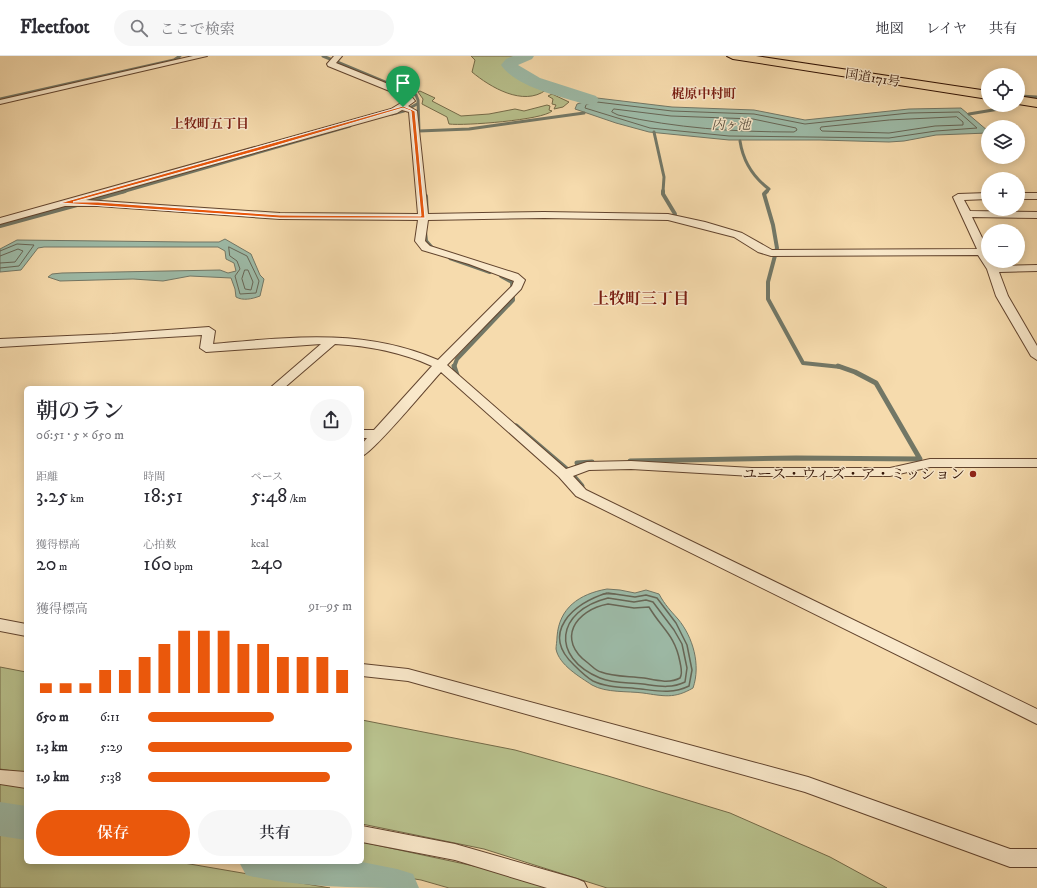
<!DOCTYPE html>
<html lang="ja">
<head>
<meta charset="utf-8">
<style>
	body { margin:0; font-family:"IM FELL DW Pica","Noto Serif JP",serif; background:#f7f7f7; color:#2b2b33; height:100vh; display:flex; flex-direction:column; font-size:15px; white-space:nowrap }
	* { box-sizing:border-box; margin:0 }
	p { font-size:13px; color:#7c7c81 }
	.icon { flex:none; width:22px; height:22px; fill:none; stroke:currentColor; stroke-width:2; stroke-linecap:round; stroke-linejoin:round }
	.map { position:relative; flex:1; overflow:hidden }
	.panel { position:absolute; left:24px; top:330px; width:340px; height:478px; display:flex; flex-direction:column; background:#fff; border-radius:6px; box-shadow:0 2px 10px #0003 }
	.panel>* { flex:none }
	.controls { position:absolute; left:981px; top:12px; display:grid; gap:8px }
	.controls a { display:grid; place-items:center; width:44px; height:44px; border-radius:50%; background:#fff; box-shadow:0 2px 10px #0003; font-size:20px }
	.pin { position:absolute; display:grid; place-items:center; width:34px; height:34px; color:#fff; margin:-41px -17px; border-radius:50% 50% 50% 0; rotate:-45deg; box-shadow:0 0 4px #0007 }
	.pin .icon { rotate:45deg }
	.round { display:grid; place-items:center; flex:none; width:42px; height:42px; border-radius:21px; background:#f7f7f7 }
	.summary { display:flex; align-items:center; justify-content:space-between; height:68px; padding:0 12px }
	h1 { font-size:22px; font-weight:600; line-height:30px }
	.figures { display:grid; grid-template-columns:repeat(3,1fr); gap:6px; height:68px; padding:4px 12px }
	.figures div { display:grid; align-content:center }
	.figures b { font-size:20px; font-weight:600 }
	.figures small { font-size:11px; font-weight:400 }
	.figures p { font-size:11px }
	.chart { height:112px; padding:8px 12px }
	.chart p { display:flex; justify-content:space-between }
	.chart svg { width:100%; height:72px; margin-top:4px; stroke:#ea580c; stroke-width:6 }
	.cta { display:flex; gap:8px; margin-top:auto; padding:8px 12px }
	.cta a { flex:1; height:46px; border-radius:24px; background:#ea580c; color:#fff; font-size:16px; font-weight:600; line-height:46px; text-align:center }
	.cta a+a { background:#f7f7f7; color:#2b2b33 }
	ul { padding:0 12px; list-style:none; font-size:13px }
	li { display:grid; grid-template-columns:64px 48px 1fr; align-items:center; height:30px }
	li i { height:10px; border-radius:5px; background:#ea580c }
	header { display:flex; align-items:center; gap:24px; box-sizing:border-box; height:56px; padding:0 20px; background:#fff; border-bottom:1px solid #e1e1e2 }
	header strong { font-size:19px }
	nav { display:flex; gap:22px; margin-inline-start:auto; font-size:14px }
	.search { width:280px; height:36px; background:#f7f7f7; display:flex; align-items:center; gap:10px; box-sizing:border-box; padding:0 14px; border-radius:22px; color:#7c7c81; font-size:15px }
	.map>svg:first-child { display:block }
</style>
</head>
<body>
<header>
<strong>Fleetfoot</strong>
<div class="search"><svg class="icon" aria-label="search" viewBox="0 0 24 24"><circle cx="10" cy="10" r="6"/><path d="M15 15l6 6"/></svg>ここで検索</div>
<nav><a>地図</a><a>レイヤ</a><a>共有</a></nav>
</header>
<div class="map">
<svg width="1037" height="832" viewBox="0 0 1037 832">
	<rect width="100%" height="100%" fill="#f6dbad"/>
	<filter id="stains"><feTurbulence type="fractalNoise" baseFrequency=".005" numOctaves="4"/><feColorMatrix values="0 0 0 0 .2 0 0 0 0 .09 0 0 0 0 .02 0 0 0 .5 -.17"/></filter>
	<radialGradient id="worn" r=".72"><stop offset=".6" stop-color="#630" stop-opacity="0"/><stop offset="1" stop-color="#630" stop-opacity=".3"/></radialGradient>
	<g fill="#b8c18d" stroke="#746a48">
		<path d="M471 0H517L507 5 504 11 514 20 546 34C523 51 490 31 472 16L475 4Z"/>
		<path d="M420 35 435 42 432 45 461 60 489 58 515 53 524 55 547 49 550 50 549 54 552 55C543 64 464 70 449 68L447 61 422 48 423 43 418 36Z"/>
		<polygon points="552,38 569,46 563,51 554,53 556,49 552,48 553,43 548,40"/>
		<polygon points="0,611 26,616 26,717 0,713"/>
		<polygon points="362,664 515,694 608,720 730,757 830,801 887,832 607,832 484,793 362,768"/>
		<polygon points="0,726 26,730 26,759 0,756"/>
		<polygon points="0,775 26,780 26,806 178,806 330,832 0,832"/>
		<polygon points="362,786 488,813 553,832 449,832 421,824 309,806 362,806"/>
	</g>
	<g fill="#9dbba8" stroke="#727766">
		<polygon points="597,42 672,51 754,54 805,64 909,53 961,52 988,75 988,77 936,79 904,85 889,86 820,84 729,84 649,76 616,67 575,53 577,48"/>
		<path d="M225 183 251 198 260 219 264 223 260 240C252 243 243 245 236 241L235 233 231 222 190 220 163 225 133 223 60 225 48 221 52 218 62 217 220 214 228 217 236 215 234 207 226 203 225 195 218 191H44L38 192 21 214 0 216V193L17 184 188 186H219Z"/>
		<path d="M607 533 620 534 635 537 646 534 659 538C665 549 670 554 678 563 693 581 701 609 693 632 674 643 664 640 643 637 628 635 606 637 592 629 580 621 559 609 556 593 556 590 557 585 557 581 559 552 579 538 607 533Z"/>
	</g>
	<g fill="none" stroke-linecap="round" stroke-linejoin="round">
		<g stroke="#676656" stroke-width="1">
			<polygon points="597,46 672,55 754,58 805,68 909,57 959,56 977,72 936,75 889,82 729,80 650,72 585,52 586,49"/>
			<path d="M614 53 671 60 753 63 796 72 797 74 794 76C734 76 676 72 618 59L612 56Z"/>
			<polygon points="957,61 963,66 963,69 935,70 889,77 822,75 820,73 821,71 889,64"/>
			<polygon points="229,191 247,200 259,225 256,237 240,238 235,220 240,213 237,205 230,200"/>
			<polyline points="0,195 17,188 34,189 19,210 0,212"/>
			<polyline points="0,200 18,193 23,195 15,206 0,207"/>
			<polygon points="245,214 248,214 253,226 251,234 245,233 242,223"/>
			<polyline points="603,538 615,538"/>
		</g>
		<g stroke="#676656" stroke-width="1.5">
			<path d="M607 537C573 547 540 577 574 609 580 615 586 621 593 625 607 632 626 631 641 633 658 635 673 638 689 630L692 614 687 589 676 567 657 542 646 539 635 541 608 537"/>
			<path d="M608 542 634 546 646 544 653 546 674 574 682 588 687 612 685 626C671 633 658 630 643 628 629 626 614 628 600 622 550 601 556 555 608 542Z"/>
			<path d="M608 548 634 552 649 551C662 573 675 579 680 606 681 612 683 617 680 622 669 628 655 624 644 622 630 620 613 621 601 616 596 615 592 610 588 607 556 584 575 554 608 548Z"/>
		</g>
		<g stroke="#727766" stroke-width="3">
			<polyline points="323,0 416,39 418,44 419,75 469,73 584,57"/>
			<polyline points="1020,40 1037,41"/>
			<polyline points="0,43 174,4 180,0"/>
			<polyline points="392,58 404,55 417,48"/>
			<polyline points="969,58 1011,51 1013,49"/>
			<polyline points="654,76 664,121 663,136"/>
			<path d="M740 85C743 105 753 121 769 133L766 136"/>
			<polyline points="122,136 350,70"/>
		</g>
		<g stroke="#727766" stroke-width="4">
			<polyline points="663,135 663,138 675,158"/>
			<polyline points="767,135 764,138 773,169 777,192 768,226 768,243 803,307 841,311"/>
			<polyline points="426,140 427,162"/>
			<polyline points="86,146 125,135"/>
			<polyline points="0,170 77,149"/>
			<polyline points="425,176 426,185 433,193"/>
			<polyline points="450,202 490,216"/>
			<polyline points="454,311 457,303 513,244 512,226 501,220"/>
		</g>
		<g stroke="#727766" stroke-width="5">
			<polyline points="454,310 457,319"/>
			<polyline points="516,370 570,416 582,430"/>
			<polyline points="630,405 796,402 920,403 876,327 855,316 838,310"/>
			<polyline points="577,407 592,406"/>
		</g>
		<g fill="#9dbba8" fill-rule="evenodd">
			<path d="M513 0H534L532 3 518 9 540 22 596 40 599 44 596 48 590 49 584 48C559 40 516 31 501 9L506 3Z"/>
			<polygon points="0,746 26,750 26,784 0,780"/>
			<path d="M239 806H362L397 813 413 818 419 832C362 832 301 832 246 819Z"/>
		</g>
		<g stroke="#62442e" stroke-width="2">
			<g id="street">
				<polygon points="193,0 207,0 0,48 0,44"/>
				<path d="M334 0H342L336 7 408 36 415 45 408 50 417 55 428 158 544 156 668 158 705 166 742 177 772 194 977 193 953 141 958 138 988 137V143L964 144 970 155 1037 156V162L972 161 987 192 988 205H992L995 210 1037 209V215L999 216 1008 240 1037 290V304L1031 300 996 240 987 213 978 199 771 200 758 196 734 181 668 164 544 162 428 164 425 185 430 190 518 218 525 224 521 233 447 309 566 413 587 406 631 405 752 412H890L930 403H1037V411H930L890 420H752L631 413 589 414 573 420 586 434 1037 653V668L576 440 559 421 441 316C429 329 372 398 362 400V388L367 382H362V374H374L432 310C401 296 370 290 335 288L284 332H270L321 288 206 296 200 292 202 279 0 291V283L112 278 209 271 215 275 213 288C291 281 364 272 438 304L512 230 514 225 469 208 422 194 415 185 418 164 280 163 98 150H65L0 168V162L391 53 406 44 402 40 328 10 327 8ZM402 54 409 56 418 158 280 157 86 144 397 57Z"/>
				<rect x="1018" y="137" width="19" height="6"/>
				<polygon points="0,563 26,568 26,580 0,575"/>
				<polygon points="362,608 408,613 808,721 1010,793 1037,793 1037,811 1010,811 805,736 408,625 362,620"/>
				<polygon points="0,714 26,716 26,732 0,728"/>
				<polygon points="362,770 455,788 577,823 584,826 587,832 547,832 455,804 362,786"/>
			</g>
		</g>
		<g stroke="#311204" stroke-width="2">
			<g id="highway">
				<polygon points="727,0 756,0 988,35 988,43 733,3"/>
				<polygon points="1018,40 1037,43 1037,51 1018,48"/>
			</g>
		</g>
		<use href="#street" fill="#f9e8ca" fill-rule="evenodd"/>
		<use href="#highway" fill="#f6dbad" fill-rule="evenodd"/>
	</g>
	<path fill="#ea580c" stroke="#fff" fill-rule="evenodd" d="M403 50 415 55 425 162H280L60 147ZM403 52 411 55 421 160 280 159 98 146H73L268 92Z"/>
	<circle fill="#8f2418" stroke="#f9e8ca" stroke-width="1.5" cx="973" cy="418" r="4"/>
	<g text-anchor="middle" stroke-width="3" stroke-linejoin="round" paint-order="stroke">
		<g font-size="13" fill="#311204" stroke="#f9e8ca">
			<text transform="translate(873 21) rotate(9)" y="5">国道171号</text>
		</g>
		<g font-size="13" font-weight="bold" fill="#7a1f14" stroke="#f9e8ca">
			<text x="704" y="42">梶原中村町</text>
			<text x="210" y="72">上牧町五丁目</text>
		</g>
		<g font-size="13" font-style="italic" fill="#574d3d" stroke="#f9e8ca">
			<text x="731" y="73">内ヶ池</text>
		</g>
		<g font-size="15" fill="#311204" stroke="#f9e8ca" text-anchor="end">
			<text x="965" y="423">ユース・ウィズ・ア・ミッション</text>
		</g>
		<g font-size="16" font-weight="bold" fill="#7a1f14" stroke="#f9e8ca">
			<text x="641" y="248">上牧町三丁目</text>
		</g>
	</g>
	<rect width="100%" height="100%" filter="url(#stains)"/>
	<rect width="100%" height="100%" fill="url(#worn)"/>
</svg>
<div class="controls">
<a><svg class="icon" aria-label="locate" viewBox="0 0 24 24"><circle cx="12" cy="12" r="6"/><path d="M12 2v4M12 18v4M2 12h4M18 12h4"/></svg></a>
<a><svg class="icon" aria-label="layers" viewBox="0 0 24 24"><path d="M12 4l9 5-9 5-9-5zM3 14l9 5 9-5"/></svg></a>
<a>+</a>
<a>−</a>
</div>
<div class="pin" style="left:403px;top:51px;background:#1e9e55"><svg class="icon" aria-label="arrive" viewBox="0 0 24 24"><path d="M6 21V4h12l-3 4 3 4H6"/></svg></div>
<section class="panel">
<div class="summary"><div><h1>朝のラン</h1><p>06:51 · 5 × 650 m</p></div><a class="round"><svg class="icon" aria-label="share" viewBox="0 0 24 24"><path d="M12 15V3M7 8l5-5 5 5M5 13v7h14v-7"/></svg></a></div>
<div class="figures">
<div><p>距離</p><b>3.25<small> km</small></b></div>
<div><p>時間</p><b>18:51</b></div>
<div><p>ペース</p><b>5:48<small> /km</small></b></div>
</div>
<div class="figures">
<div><p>獲得標高</p><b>20<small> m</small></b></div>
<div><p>心拍数</p><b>160<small> bpm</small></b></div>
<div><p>kcal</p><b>240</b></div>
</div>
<div class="chart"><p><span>獲得標高</span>91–95 m</p>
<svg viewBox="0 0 160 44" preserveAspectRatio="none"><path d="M5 44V38M15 44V38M25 44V38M35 44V30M45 44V30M55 44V22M65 44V14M75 44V6M85 44V6M95 44V6M105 44V14M115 44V14M125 44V22M135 44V22M145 44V22M155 44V30"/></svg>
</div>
<ul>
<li><b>650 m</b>6:11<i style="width:62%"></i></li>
<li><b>1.3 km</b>5:29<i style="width:100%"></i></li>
<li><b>1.9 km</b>5:38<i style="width:89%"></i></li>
</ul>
<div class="cta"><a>保存</a><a>共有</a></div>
</section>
</div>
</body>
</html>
